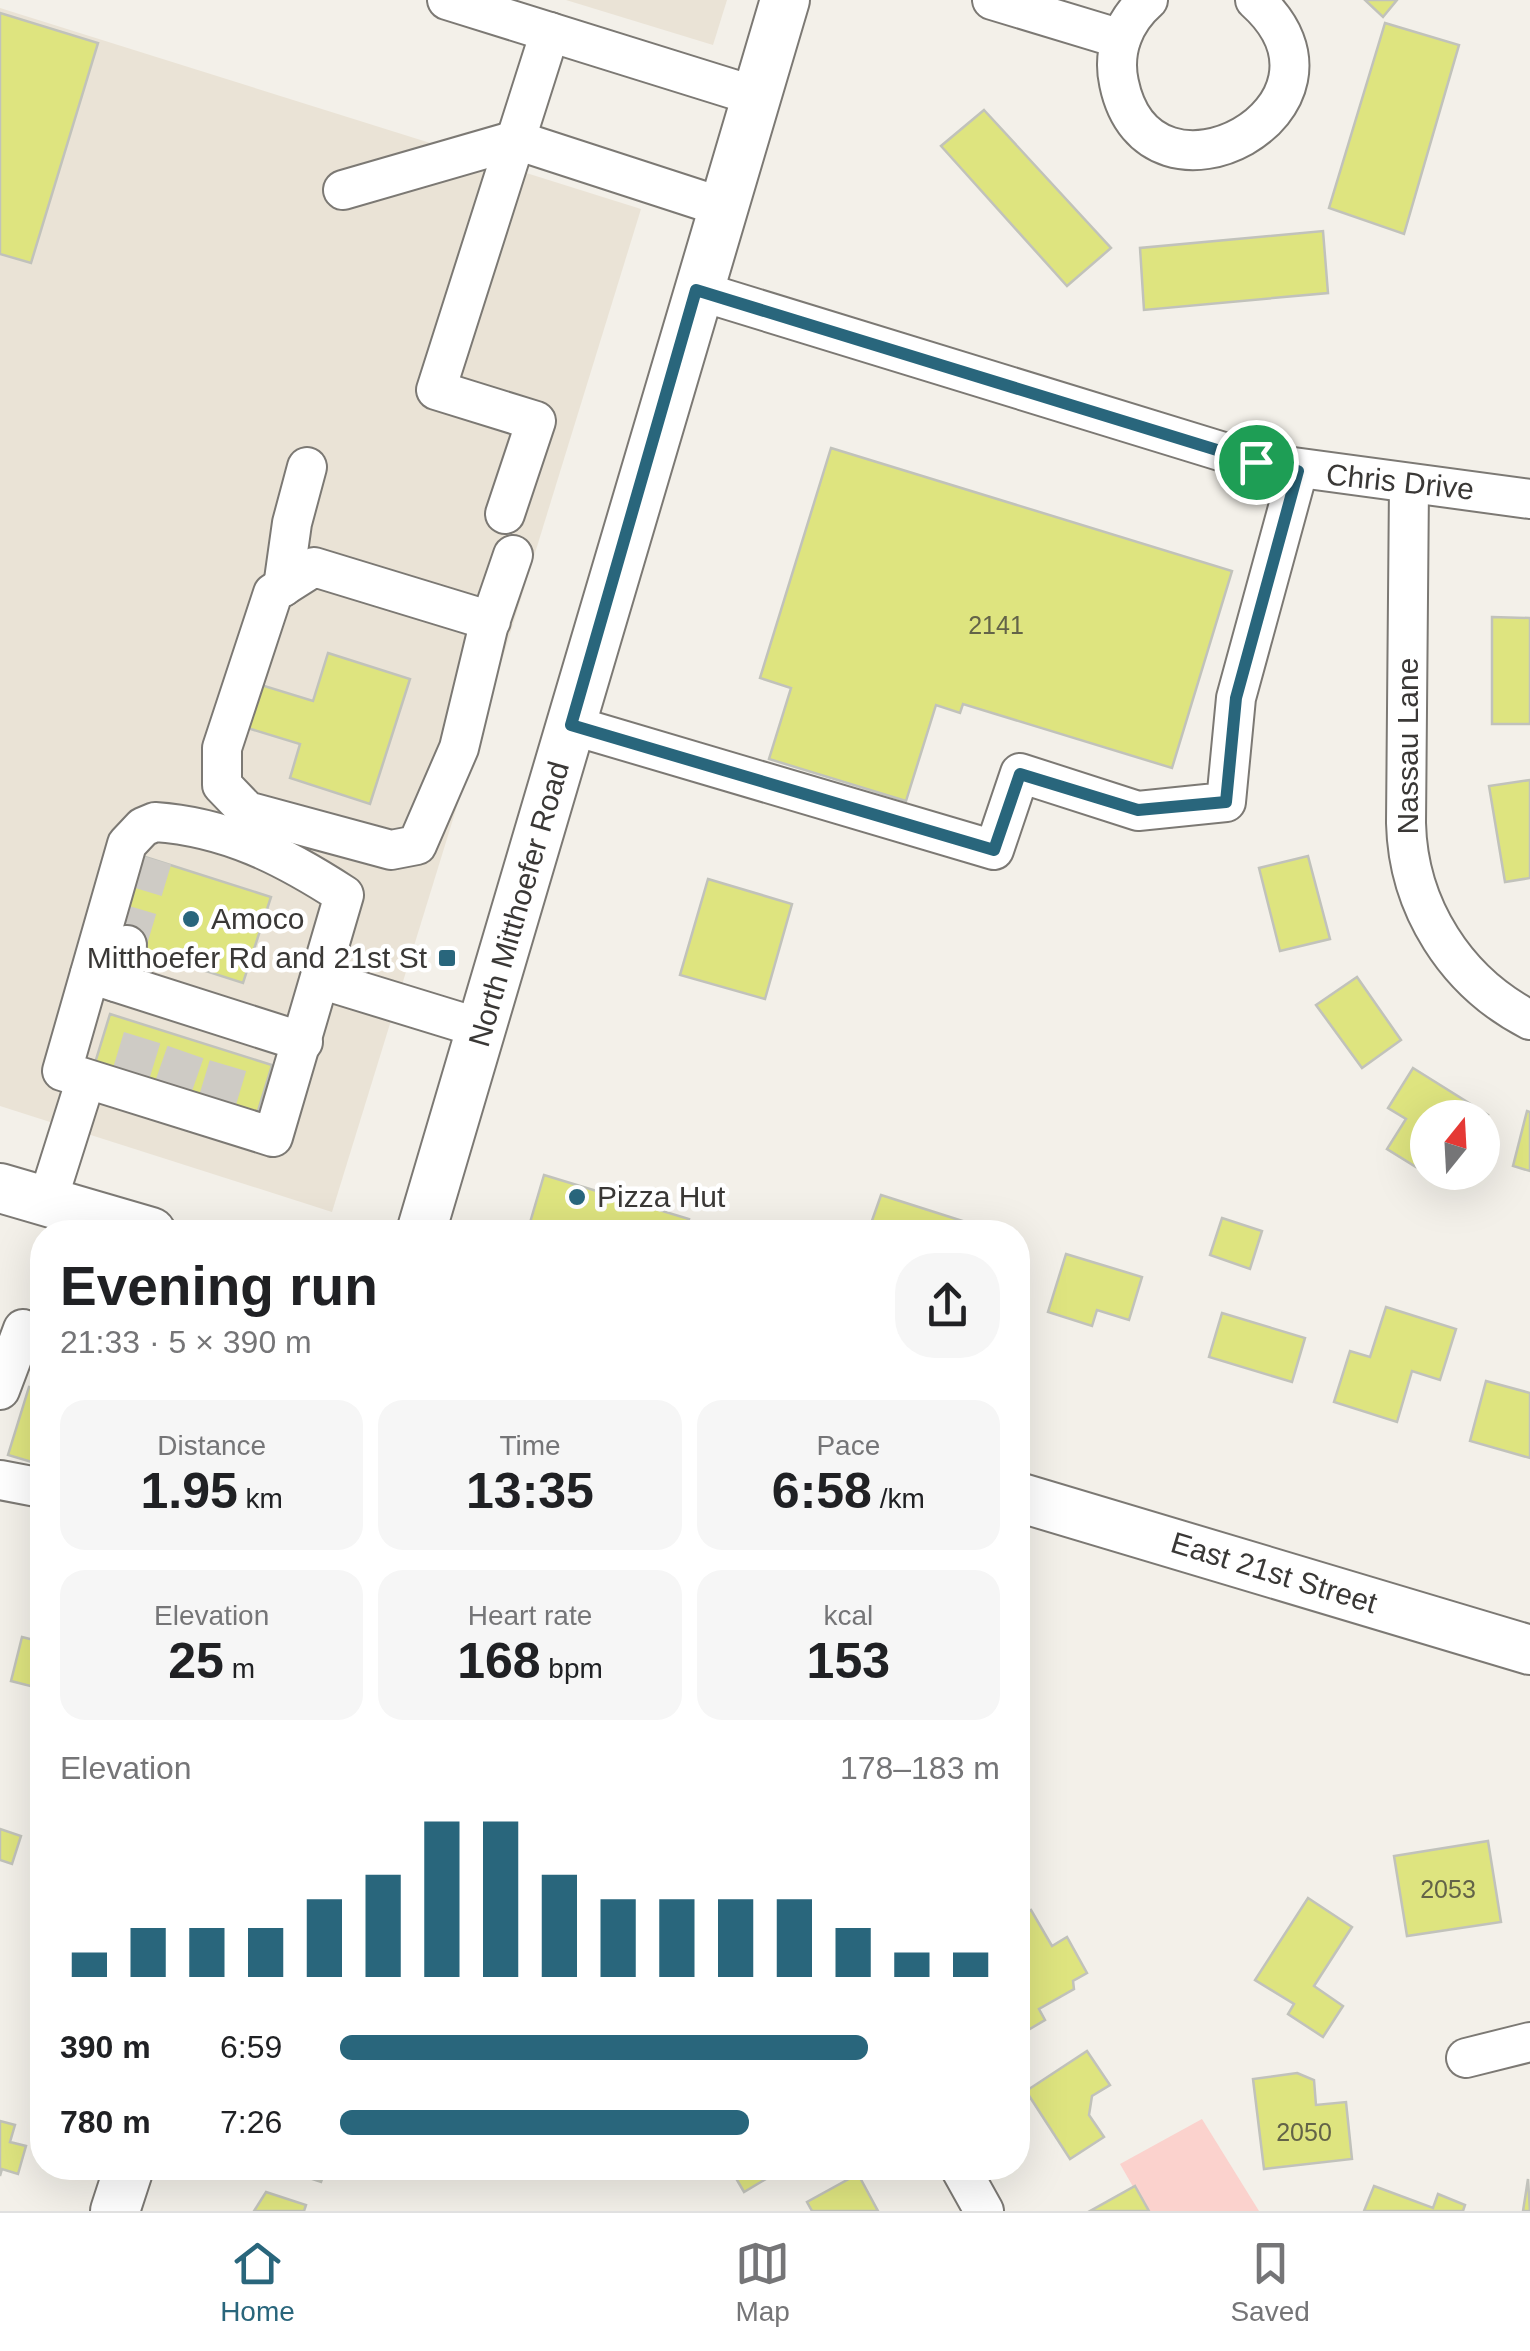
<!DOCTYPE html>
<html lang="en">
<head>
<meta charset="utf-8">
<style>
	body { margin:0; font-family:Helvetica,sans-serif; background:#f6f6f6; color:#202124; height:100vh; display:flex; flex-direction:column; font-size:38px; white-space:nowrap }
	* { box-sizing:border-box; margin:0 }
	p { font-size:32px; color:#757577 }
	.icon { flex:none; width:55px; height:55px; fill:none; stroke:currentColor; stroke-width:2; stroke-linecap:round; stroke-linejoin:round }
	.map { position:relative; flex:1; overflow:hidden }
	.details { position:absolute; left:30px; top:1220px; width:1000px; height:960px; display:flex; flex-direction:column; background:#fff; border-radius:40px; box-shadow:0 10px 40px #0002 }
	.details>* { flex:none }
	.needle { width:65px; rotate:18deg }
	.tools { position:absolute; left:1410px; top:1100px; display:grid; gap:20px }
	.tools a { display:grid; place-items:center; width:90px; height:90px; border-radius:50%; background:#fff; box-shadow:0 10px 40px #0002; font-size:50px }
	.pin { position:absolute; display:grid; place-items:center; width:85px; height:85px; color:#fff; margin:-42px; border:5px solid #fff; border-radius:50%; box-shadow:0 2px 10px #0007 }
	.round { display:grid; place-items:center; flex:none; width:105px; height:105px; border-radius:40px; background:#f6f6f6 }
	.head { display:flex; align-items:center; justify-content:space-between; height:170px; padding:0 30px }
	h1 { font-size:55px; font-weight:700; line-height:75px }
	.figures { display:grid; grid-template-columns:repeat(3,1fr); gap:15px; height:170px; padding:10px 30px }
	.figures div { display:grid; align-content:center; border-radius:25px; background:#f6f6f6; text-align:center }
	.figures b { font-size:50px; font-weight:700 }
	.figures small { font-size:28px; font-weight:400 }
	.figures p { font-size:28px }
	.chart { height:280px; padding:20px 30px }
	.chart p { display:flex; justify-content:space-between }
	.chart svg { width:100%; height:180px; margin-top:10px; stroke:#29667c; stroke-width:6 }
	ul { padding:0 30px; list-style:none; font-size:32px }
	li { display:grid; grid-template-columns:160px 120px 1fr; align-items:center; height:75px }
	li i { height:25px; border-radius:12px; background:#29667c }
	.dock { display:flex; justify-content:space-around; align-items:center; height:140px; border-top:2px solid #e0e0e0; background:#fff; font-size:28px; color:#757577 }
	.dock a { display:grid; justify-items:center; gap:5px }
	.dock .on { color:#29667c }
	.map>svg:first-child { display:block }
</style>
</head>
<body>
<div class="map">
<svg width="1530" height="2211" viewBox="0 0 1530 2211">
	<rect width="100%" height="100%" fill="#f3f0e9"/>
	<g fill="#eae3d6">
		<polygon points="566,0 727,0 713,45"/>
		<polygon points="0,8 641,209 332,1212 0,1106"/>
	</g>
	<polygon fill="#fbd2cd" points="1202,2119 1259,2211 1147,2211 1120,2164"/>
	<g fill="#dee47f" stroke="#c1c2bb" stroke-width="2.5">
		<polygon points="1365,0 1397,0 1383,17"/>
		<polygon points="0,13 98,43 31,263 0,254"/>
		<polygon points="1385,23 1459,45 1404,234 1329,208"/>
		<polygon points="984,110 1111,248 1067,286 941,146"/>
		<polygon points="1323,231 1328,293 1144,310 1140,248"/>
		<polygon points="831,448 1232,571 1172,768 963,704 960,713 936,705 906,801 769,759 791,688 760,678"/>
		<polygon points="1492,617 1530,618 1530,724 1492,724"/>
		<polygon points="328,653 410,679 370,804 290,778 300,744 244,727 258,684 313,701"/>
		<polygon points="1530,780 1530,878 1505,882 1489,786"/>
		<polygon points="139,855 271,897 243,983 112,941"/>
		<polygon points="1308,856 1330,939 1280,951 1259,868"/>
		<polygon points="708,879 792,904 765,999 680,975"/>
		<polygon points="1357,977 1401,1040 1362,1068 1316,1005"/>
		<polygon points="110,1014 272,1065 257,1114 95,1063"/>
		<polygon points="1413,1068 1488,1115 1482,1125 1482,1118 1428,1118 1428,1149 1416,1167 1387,1149 1406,1119 1388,1108"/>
		<polygon points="1527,1111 1530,1112 1530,1171 1513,1166"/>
		<polygon points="544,1175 689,1219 685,1232 552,1232 529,1226"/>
		<polygon points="881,1195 997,1232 868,1232"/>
		<polygon points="1222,1218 1262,1231 1250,1269 1210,1255"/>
		<polygon points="1066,1254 1142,1277 1129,1320 1097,1310 1092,1326 1048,1312"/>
		<polygon points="1386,1307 1456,1329 1440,1380 1412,1371 1397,1422 1334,1402 1350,1351 1370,1357"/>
		<polygon points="1222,1313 1305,1338 1292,1382 1209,1357"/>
		<polygon points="1486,1381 1530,1393 1530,1458 1470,1441"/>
		<polygon points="29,1387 42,1391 42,1465 8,1455"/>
		<polygon points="22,1637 42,1642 42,1689 11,1681"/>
		<polygon points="0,1829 21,1836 12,1864 0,1860"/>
		<polygon points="1488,1841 1501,1922 1407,1936 1394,1856"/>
		<polygon points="1308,1898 1352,1927 1314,1986 1343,2006 1323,2037 1288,2014 1294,2004 1255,1980"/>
		<polygon points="1031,1910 1052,1946 1067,1937 1087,1973 1073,1981 1074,1989 1039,2009 1045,2020 1018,2036 1018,1918"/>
		<polygon points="1087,2051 1110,2085 1092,2096 1089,2115 1104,2137 1070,2159 1026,2091"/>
		<polygon points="1297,2073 1314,2080 1316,2105 1346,2102 1352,2159 1264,2169 1253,2079"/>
		<polygon points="0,2121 15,2125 10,2142 26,2146 18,2174 2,2169 0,2176"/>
		<polygon points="280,2168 326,2168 321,2182"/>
		<polygon points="730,2168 779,2168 781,2170 744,2192"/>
		<polygon points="858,2174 878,2211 812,2211 807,2202"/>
		<polygon points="1528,2179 1530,2211 1523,2211"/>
		<polygon points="1135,2186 1149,2211 1090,2211"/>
		<polygon points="1374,2186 1433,2208 1438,2194 1465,2205 1463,2211 1364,2211"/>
		<polygon points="266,2192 306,2205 304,2211 254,2211"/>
	</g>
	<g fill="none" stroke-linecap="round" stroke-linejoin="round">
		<g stroke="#cecbc5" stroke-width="38" stroke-dasharray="38 19" stroke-linecap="butt">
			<polyline points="127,945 153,859"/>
			<polyline points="131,1074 146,1025"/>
			<polyline points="173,1088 190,1039"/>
			<polyline points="217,1102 232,1052"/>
		</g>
		<g stroke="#7c7974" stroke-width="42">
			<g id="minor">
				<polyline points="447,0 755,96"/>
				<polyline points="992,0 1121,39"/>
				<path d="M1148 0C1124 21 1112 51 1119 83 1149 229 1374 107 1255 0"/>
				<polyline points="343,190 516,140 722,207"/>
				<polyline points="696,290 1256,462 1530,499"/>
				<path d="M1409 485 1406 823C1408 907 1456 982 1530 1020"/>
				<polyline points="505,514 536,421 436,390 550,32"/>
				<polyline points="283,587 292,523 307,467"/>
				<polyline points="491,621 314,567 273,593 222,748 222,785 247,811 391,850 417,845 459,748 488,628 513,555"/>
				<polyline points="571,725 994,850 1020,773 1138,811 1226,802 1236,698 1298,471"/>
				<path d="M155 822C227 827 284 856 344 895L273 1137 62 1071 127 844 143 827Z"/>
				<polyline points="90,974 303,1042"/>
				<polyline points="320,979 483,1029"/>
				<polyline points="116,982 127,945"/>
				<polyline points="48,1199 86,1079"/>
				<polyline points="0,1390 23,1329"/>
				<polyline points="0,1480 42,1488"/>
				<polyline points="1466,2058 1530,2042"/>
				<polyline points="960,2168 984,2211"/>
			</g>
		</g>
		<g stroke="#7c7974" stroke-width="52">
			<g id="major">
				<polyline points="0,1188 151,1232"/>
				<polyline points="421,1232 785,0"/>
				<polyline points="1018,1497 1530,1650"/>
				<polyline points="115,2211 129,2168"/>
			</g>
		</g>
		<use href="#minor" stroke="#fff" stroke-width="38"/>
		<use href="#major" stroke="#fff" stroke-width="48"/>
	</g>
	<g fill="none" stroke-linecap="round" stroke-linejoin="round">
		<g stroke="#fff" stroke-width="20">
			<polygon id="route" points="696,290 1256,462 1298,471 1236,698 1226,802 1138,810 1020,774 994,850 571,725"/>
		</g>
		<use href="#route" stroke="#29667c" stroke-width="12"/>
	</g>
	<g fill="#29667c" stroke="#fff" stroke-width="4">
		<circle cx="191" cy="919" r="10"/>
		<rect x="437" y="948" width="20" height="20" rx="5"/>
		<circle cx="577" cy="1197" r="10"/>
	</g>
	<g text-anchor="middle" stroke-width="9" stroke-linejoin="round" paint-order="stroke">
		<g font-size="25" fill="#636348">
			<text x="996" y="634">2141</text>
			<text x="1448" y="1898">2053</text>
			<text x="1304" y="2141">2050</text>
		</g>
		<g font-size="30" fill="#3a3836" stroke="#fff">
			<text transform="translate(1400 482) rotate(6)" y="10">Chris Drive</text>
			<text transform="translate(1408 746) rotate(-90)" y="10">Nassau Lane</text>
			<text transform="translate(519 904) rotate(-74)" y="10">North Mitthoefer Road</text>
			<text transform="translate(1274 1573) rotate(17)" y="10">East 21st Street</text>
		</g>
		<g font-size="30" fill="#3a3836" stroke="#fff" text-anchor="start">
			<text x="211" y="929">Amoco</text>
			<text x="427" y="968" text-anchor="end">Mitthoefer Rd and 21st St</text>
			<text x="597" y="1207">Pizza Hut</text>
		</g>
	</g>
</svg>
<div class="tools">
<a><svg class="needle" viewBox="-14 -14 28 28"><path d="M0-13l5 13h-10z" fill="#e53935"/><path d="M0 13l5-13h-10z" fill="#757577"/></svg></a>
</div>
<div class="pin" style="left:1256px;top:462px;background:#1e9e55"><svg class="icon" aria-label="arrive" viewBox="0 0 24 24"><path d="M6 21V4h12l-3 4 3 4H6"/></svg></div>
<section class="details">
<div class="head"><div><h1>Evening run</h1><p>21:33 · 5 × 390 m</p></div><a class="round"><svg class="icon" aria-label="share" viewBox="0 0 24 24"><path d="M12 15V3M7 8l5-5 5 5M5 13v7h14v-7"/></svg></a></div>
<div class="figures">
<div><p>Distance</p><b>1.95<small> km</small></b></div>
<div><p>Time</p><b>13:35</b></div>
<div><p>Pace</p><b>6:58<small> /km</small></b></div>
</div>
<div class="figures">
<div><p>Elevation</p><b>25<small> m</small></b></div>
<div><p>Heart rate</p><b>168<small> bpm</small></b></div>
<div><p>kcal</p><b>153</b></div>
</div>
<div class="chart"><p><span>Elevation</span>178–183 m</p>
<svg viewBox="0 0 160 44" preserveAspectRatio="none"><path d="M5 44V38M15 44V32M25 44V32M35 44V32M45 44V25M55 44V19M65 44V6M75 44V6M85 44V19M95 44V25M105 44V25M115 44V25M125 44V25M135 44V32M145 44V38M155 44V38"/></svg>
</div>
<ul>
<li><b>390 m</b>6:59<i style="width:80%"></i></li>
<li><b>780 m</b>7:26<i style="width:62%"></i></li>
</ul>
</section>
</div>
<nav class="dock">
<a class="on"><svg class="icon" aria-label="home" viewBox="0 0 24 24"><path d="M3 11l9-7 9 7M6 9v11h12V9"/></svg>Home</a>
<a><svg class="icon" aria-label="map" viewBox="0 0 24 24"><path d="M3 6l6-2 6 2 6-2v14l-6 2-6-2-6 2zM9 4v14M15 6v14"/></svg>Map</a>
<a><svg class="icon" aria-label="saved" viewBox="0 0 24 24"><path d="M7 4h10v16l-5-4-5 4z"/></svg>Saved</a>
</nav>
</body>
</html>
